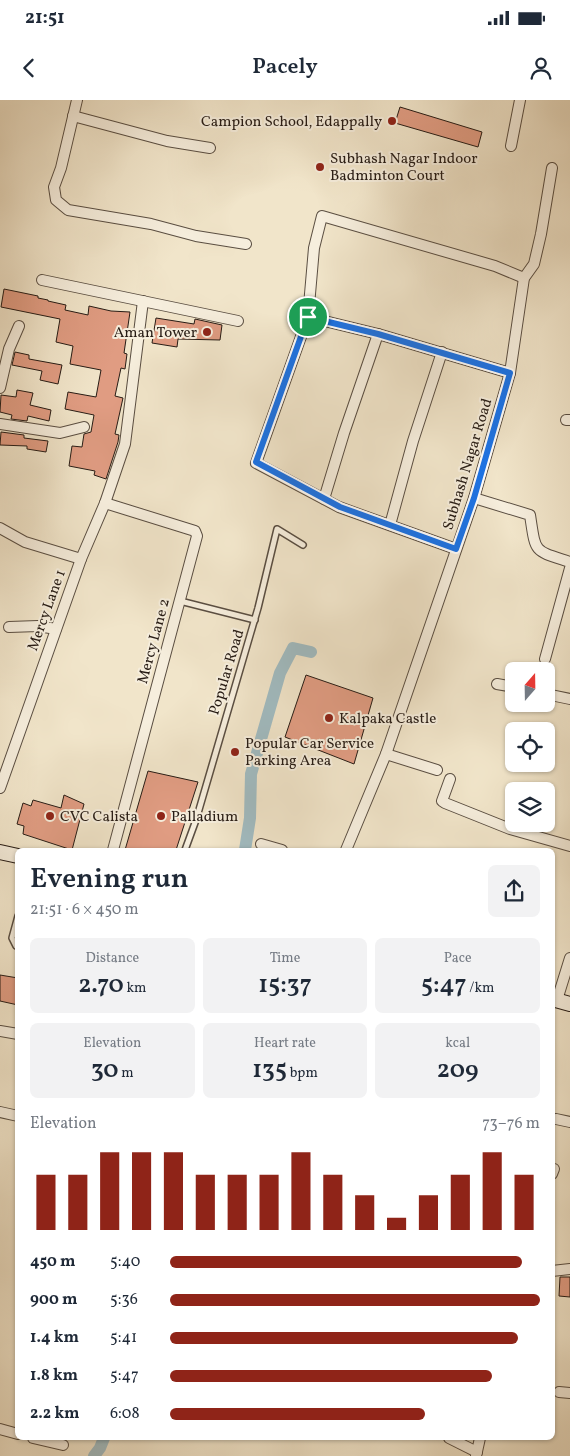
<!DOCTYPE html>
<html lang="en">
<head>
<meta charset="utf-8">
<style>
	body { margin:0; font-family:Vollkorn,serif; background:#f2f2f3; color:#1f2937; height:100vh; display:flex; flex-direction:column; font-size:19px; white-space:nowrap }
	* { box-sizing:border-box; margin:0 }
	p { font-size:16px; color:#747a83 }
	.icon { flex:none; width:28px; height:28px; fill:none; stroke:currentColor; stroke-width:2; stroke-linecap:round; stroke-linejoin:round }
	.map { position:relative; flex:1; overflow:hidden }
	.panel { position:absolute; left:15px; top:748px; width:540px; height:592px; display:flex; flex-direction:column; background:#fff; border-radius:8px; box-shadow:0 1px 4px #0004 }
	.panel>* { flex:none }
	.needle { width:32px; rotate:20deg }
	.controls { position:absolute; left:505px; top:562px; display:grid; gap:10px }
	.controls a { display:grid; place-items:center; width:50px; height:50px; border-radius:8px; background:#fff; box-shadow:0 1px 4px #0004; font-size:25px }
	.pin { position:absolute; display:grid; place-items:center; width:42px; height:42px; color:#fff; margin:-21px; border:2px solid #fff; border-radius:50%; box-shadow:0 1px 5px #0007 }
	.round { display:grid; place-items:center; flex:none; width:52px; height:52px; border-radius:8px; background:#f2f2f3 }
	.overview { display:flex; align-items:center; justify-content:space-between; height:85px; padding:0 15px }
	h1 { font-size:28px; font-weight:600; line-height:38px }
	.metrics { display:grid; grid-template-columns:repeat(3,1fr); gap:8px; height:85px; padding:5px 15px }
	.metrics div { display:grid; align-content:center; border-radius:8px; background:#f2f2f3; text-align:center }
	.metrics b { font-size:25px; font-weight:600 }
	.metrics small { font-size:14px; font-weight:400 }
	.metrics p { font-size:14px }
	.chart { height:140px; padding:10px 15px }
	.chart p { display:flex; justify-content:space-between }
	.chart svg { width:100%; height:90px; margin-top:5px; stroke:#8f2418; stroke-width:6 }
	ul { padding:0 15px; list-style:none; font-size:16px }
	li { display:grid; grid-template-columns:80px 60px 1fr; align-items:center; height:38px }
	li i { height:12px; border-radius:6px; background:#8f2418 }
	.status { display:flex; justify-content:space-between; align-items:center; height:35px; padding:0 25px; background:#fff; direction:ltr }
	.status svg { height:14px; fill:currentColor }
	header { display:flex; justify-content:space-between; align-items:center; height:65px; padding:0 15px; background:#fff; font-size:22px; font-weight:600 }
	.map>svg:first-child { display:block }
</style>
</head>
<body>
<div class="status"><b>21:51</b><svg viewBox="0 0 49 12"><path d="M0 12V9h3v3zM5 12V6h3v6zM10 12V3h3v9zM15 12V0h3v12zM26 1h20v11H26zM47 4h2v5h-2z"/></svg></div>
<header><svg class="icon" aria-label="back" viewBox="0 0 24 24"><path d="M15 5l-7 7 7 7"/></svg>Pacely<svg class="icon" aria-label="person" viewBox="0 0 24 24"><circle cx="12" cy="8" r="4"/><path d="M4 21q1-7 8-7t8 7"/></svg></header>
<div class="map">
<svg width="570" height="1356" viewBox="0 0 570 1356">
	<rect width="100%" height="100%" fill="#f1e5ca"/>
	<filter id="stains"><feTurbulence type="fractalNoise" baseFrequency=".004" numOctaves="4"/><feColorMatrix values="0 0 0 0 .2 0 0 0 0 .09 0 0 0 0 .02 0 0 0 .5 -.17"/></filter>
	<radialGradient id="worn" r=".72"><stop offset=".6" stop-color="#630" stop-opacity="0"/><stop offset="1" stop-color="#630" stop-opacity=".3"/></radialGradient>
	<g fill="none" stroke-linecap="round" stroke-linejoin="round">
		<g stroke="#a1bcc2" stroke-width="12">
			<polyline points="245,750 250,718 251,674 280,573 293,548 311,552"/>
			<polyline points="94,1356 100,1348 104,1338"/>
		</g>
	</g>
	<g fill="#e09c82" stroke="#271c15">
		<polygon points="400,7 482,32 478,47 395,23"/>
		<polygon points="4,189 38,196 38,198 48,200 48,201 66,205 65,210 88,215 89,206 111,211 130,212 124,253 127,254 125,269 121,268 115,296 123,298 115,334 119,335 118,342 106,379 94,375 95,371 69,366 72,346 82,347 84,334 91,332 94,315 65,309 68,292 96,297 101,270 70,264 73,246 56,242 60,219 1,207"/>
		<polygon points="156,218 194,224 195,219 222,225 220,240 178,239 177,247 152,243"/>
		<polygon points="15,252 29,255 29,259 62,265 58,284 40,280 42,271 12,265"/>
		<polygon points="17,290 33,293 30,305 51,310 49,321 28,316 27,321 11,319 12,315 0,312 1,295 16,297"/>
		<polygon points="1,332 24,335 24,338 48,341 46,352 27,349 27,346 0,345"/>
		<polygon points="306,575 373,598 354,664 285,637"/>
		<polygon points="148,671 198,682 176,750 125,750"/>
		<polygon points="64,695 84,704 72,750 23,734 24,726 17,724 23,703 31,706 33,700 61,708"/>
		<polygon points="0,875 18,878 18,905 0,901"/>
		<polygon points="560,1177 570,1177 570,1197 559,1196"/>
	</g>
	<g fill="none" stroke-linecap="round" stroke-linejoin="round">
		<g stroke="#5a4e42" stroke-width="8">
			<g id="service">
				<polyline points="180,501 255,520"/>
				<polyline points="185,750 196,720 258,508 277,429 303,445"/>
				<polyline points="18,816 12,838 16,846 18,847"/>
			</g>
		</g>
		<g stroke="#5a4e42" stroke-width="12">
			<g id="minor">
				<polyline points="77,0 61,68 54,87 56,100 68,110 151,124 196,136 246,144"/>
				<polyline points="73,16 167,41 210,48"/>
				<polyline points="511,46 520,0"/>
				<polyline points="42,180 238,221"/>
				<polyline points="308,217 378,234 510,273"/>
				<polyline points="0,288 9,249 19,226"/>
				<polyline points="566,320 570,320"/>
				<polyline points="0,324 60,333 84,327"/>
				<path d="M474 398 530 415C536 454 533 450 570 462"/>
				<polyline points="324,399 344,333 378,234"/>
				<polyline points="105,403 195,431 197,436 113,750"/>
				<polyline points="390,425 413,341 442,252"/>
				<polyline points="0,428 25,442 81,459"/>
				<polyline points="456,449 339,407 256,363 308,217 314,148 322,116 495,166 524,178"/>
				<polyline points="9,527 38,526 56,529"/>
				<polyline points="545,559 570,468"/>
				<polyline points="497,584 514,587"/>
				<polyline points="546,594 570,599"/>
				<polyline points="386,654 437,670"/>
				<polyline points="450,679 442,701 445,703 510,729 570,746"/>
				<polyline points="0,688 81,459 105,403 125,344 143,201"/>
				<polyline points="261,744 282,750"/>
				<polyline points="346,750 386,654 474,398 510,273 524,178 534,164 541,134 552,68"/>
				<polyline points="557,900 570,858"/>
				<polyline points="0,931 18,934"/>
				<polyline points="0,1012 18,1016"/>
				<polyline points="556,1019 570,1022"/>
				<polyline points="552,1074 554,1069"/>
				<polyline points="552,1171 570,1169"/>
				<polyline points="559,1292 570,1293"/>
				<polyline points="0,1329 18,1334"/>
				<polyline points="33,1338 63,1345"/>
				<polyline points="449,1338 477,1352"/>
				<polyline points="476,1356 480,1338"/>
			</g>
		</g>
		<g stroke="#271c15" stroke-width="16">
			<g id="secondary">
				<polyline points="0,752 18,756"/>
				<polyline points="552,899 570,904"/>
			</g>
		</g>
		<use href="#service" stroke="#f6eedd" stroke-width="5"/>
		<use href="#minor" stroke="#f6eedd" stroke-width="10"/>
		<use href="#secondary" stroke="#f6eedd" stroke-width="14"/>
	</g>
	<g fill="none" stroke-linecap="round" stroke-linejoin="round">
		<g stroke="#fff" stroke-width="10">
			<polygon id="route" points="308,217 378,234 510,273 474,398 456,449 340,407 256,362"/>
		</g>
		<use href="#route" stroke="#1a73e8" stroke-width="6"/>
	</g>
	<g fill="#8f2418" stroke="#f6eedd" stroke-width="2">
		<circle cx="392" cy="21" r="5"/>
		<circle cx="320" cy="67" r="5"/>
		<circle cx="207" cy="232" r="5"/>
		<circle cx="329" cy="618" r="5"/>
		<circle cx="235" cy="652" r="5"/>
		<circle cx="50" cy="716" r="5"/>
		<circle cx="161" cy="716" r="5"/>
	</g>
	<g text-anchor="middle" stroke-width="4" stroke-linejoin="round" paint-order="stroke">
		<g font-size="15" fill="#271c15" stroke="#f6eedd" text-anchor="start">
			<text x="382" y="26" text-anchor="end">Campion School, Edappally</text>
			<text x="330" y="63">Subhash Nagar Indoor<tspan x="330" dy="17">Badminton Court</tspan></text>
			<text x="197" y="237" text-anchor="end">Aman Tower</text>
			<text x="339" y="623">Kalpaka Castle</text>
			<text x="245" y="648">Popular Car Service<tspan x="245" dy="17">Parking Area</tspan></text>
			<text x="60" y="721">CVC Calista</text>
			<text x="171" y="721">Palladium</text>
		</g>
		<g font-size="15" fill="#271c15" stroke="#f6eedd">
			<text transform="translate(467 364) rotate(-73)" y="5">Subhash Nagar Road</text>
			<text transform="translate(46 510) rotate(-70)" y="5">Mercy Lane 1</text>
			<text transform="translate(153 541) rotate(-75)" y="5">Mercy Lane 2</text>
			<text transform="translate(226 572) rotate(-73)" y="5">Popular Road</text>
		</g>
	</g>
	<rect width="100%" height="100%" filter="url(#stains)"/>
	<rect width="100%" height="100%" fill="url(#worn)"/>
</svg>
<div class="controls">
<a><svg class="needle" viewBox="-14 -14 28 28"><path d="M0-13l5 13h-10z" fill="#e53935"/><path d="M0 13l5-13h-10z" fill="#747a83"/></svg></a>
<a><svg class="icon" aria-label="locate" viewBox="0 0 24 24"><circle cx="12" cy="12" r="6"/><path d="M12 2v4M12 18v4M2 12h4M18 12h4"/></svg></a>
<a><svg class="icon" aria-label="layers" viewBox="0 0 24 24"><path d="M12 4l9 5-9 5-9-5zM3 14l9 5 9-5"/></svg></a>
</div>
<div class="pin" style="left:308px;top:217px;background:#1e9e55"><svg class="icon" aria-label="arrive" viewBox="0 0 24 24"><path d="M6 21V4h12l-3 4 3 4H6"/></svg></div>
<section class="panel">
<div class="overview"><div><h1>Evening run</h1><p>21:51 · 6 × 450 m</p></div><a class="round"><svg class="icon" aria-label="share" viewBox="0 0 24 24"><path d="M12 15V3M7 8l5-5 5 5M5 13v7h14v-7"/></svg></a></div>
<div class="metrics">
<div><p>Distance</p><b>2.70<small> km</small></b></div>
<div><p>Time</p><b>15:37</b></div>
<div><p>Pace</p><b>5:47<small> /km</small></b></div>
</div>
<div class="metrics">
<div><p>Elevation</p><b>30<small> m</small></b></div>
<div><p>Heart rate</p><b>135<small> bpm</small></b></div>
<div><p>kcal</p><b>209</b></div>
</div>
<div class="chart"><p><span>Elevation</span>73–76 m</p>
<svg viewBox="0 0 160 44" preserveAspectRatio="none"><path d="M5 44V17M15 44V17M25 44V6M35 44V6M45 44V6M55 44V17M65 44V17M75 44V17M85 44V6M95 44V17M105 44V27M115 44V38M125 44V27M135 44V17M145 44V6M155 44V17"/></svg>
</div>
<ul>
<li><b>450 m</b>5:40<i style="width:95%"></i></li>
<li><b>900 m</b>5:36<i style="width:100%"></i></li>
<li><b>1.4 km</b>5:41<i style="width:94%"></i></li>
<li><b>1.8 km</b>5:47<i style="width:87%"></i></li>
<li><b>2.2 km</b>6:08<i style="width:69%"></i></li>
</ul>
</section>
</div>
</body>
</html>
